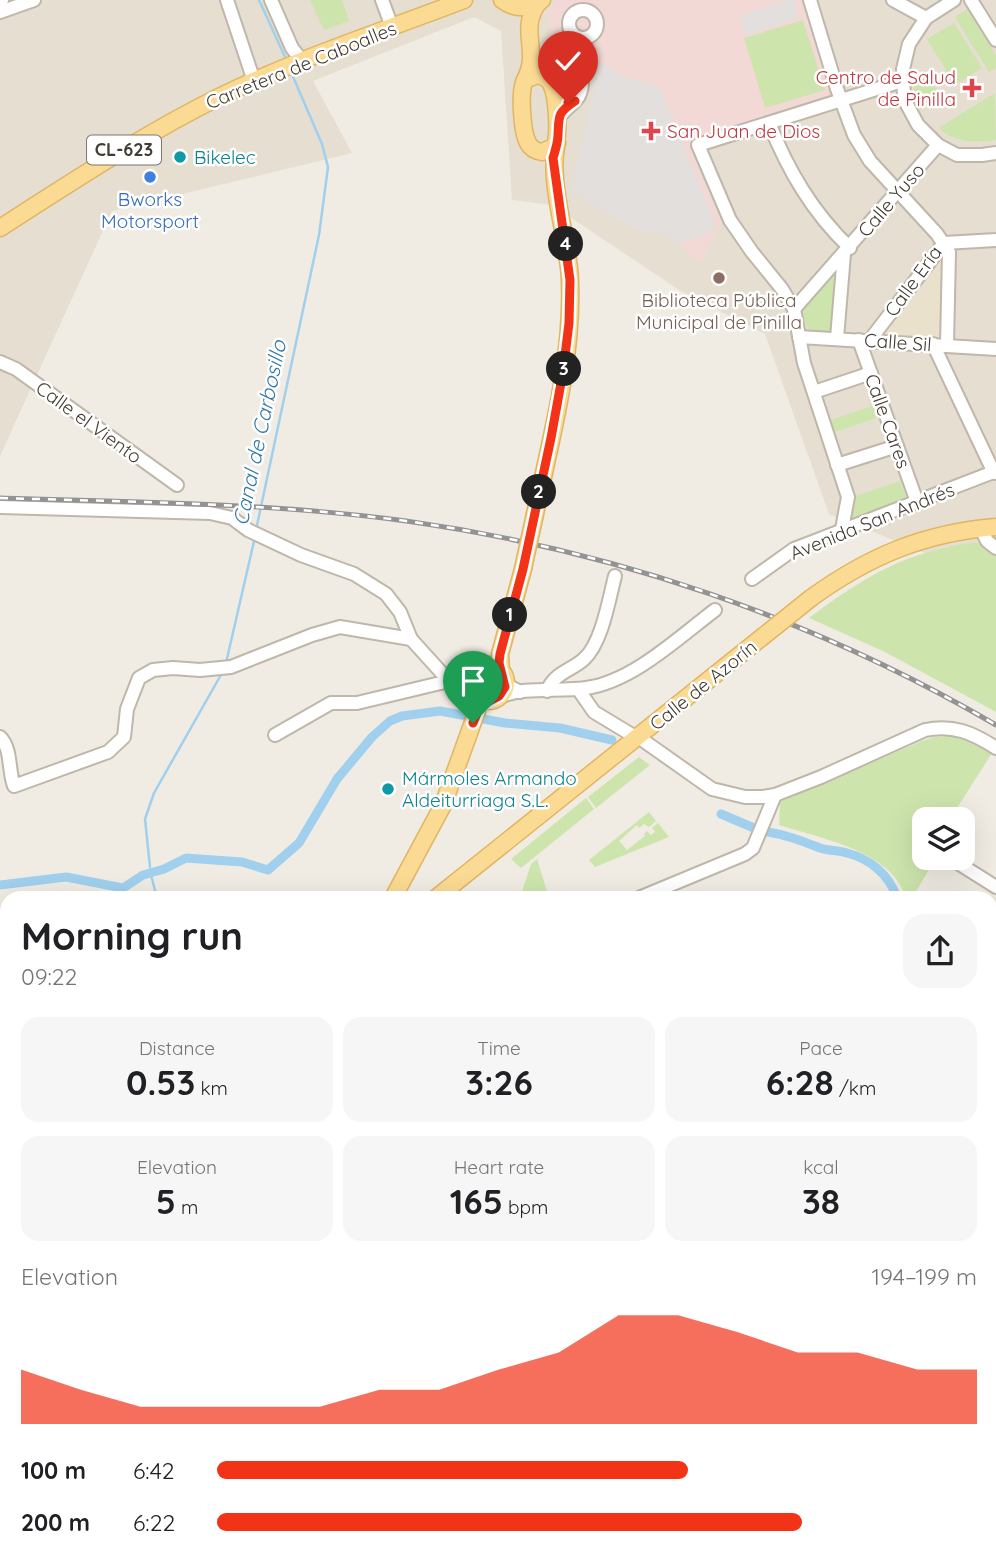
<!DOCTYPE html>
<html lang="en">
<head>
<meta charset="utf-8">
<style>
	body { margin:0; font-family:Quicksand,sans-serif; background:#f6f6f6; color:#202124; height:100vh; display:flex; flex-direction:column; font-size:26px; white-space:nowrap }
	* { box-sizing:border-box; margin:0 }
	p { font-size:23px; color:#757577 }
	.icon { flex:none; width:38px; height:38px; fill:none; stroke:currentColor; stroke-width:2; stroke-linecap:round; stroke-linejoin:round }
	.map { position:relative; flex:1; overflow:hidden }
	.drawer { position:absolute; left:0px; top:891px; width:998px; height:674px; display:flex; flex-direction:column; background:#fff; border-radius:21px 21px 0 0; box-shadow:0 7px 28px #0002 }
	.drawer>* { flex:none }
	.fabs { position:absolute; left:912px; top:807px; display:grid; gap:14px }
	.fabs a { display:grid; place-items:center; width:63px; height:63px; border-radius:14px; background:#fff; box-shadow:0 7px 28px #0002; font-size:35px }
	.pin { position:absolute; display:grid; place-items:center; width:60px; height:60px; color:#fff; margin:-72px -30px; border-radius:50% 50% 50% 0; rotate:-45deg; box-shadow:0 0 7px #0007 }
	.pin .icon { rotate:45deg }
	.km { position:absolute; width:35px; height:35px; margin:-18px; border-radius:50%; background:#222; color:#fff; font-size:19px; line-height:35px; text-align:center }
	.round { display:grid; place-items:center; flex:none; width:74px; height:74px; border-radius:21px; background:#f6f6f6 }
	.head { display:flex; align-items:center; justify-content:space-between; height:119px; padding:0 21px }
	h1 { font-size:38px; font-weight:700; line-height:52px }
	.stats { display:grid; grid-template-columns:repeat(3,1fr); gap:10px; height:119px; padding:7px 21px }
	.stats div { display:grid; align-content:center; border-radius:18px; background:#f6f6f6; text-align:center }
	.stats b { font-size:35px; font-weight:700 }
	.stats small { font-size:19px; font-weight:400 }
	.stats p { font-size:19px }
	.chart { height:196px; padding:14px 21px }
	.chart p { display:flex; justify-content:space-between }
	.chart svg { width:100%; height:126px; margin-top:7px; fill:#f33318; opacity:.7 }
	ul { padding:0 21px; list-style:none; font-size:23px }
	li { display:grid; grid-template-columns:112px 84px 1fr; align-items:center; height:52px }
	li i { height:18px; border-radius:9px; background:#f33318 }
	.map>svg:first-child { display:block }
</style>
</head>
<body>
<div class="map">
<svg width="996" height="1564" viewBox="0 0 996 1564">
	<rect width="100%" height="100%" fill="#f1ece3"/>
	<g fill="#e5ded1">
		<polygon points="0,0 996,0 996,582 829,514 765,334 679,290 552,205 512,200 501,31 474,17 313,81 352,153 112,211 0,456"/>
		<polygon points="0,1092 7,1092 7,1558 35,1558 30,1564 0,1564"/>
	</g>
	<polygon fill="#eae1cd" points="938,254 945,258 942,339 881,335 881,331"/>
	<polygon fill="#f2d9d6" points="557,0 802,0 831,95 688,140 705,187 722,221 701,263 678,244 660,233 648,233 637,229 576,196 572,187 599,62 557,58 547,10"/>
	<g fill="#cde5ad">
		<polygon points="310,0 342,0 349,21 324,30"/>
		<polygon points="967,9 996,55 996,68 989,72 955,17"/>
		<polygon points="803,20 825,90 765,108 744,38"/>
		<polygon points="954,23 982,68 955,85 927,39"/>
		<polygon points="925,71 941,97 920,109 911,81"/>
		<path d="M995 93 996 140C976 143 954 143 939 128Z"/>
		<polygon points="830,276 837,279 832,334 809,330 800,312"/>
		<polygon points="875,405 879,417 832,433 828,421"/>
		<polygon points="900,481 906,497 850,520 855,496"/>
		<path d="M987 541 996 548V712L885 652 809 618C850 587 892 559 944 548 958 544 973 543 987 541Z"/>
		<path d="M950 736 964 739 992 753 950 819H924V844L918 854 933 863 912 898H906C893 851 819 838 779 825L780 802 922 741 934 737Z"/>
		<polygon points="639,757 650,765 596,808 588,797"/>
		<polygon points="586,798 594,809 521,868 511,859"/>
		<polygon points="649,812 656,821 649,827 644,824 639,828 637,825 619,841 627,850 645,836 644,834 647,831 651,835 655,832 652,828 658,823 669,837 595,867 589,860"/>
		<polygon points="537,859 549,898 520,898 531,864"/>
	</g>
	<g fill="#e2dfdc">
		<polygon points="788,0 793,0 798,18 745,35 739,16"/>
		<polygon points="599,62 633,80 653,84 660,88 715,225 713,232 678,244 660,233 648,233 637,229 576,196 572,187"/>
	</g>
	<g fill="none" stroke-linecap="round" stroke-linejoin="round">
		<g stroke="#a0d0ed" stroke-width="2.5">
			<polyline points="259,0 286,59"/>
			<polyline points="256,530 319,235 328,167 322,144 291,72"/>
			<polyline points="226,663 255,537"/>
			<polyline points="150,867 145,819 154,793 222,673"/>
			<polyline points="151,875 157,898"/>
			<polyline points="31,1564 36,1558"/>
		</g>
		<g stroke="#a0d0ed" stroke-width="9">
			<polyline points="721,814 754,828"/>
			<path d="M768 832C787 835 802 841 820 848 828 851 838 850 847 853 870 859 889 874 897 898"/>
			<polyline points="0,885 66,877 123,888 143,875 164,869 186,858 242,862 268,870 299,843 337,779 372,737 390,721 402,716 440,711 505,723 560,728 612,740"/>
			<polyline points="990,988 996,988"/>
		</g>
		<g stroke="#bfb7a9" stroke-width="16">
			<g id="minor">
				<polyline points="227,0 254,81"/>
				<polyline points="271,0 292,48 302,61"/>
				<polyline points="382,0 392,27"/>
				<polyline points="810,0 837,89 854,135 870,161 937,234 949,252 947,345"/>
				<polyline points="893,0 926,18"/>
				<polyline points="954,0 926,18 909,44 903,69 904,99 918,125 938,145 957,155 982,155 996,153"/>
				<polyline points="971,0 996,40"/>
				<polyline points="0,1 2,0"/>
				<circle cx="583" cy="24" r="14"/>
				<polyline points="0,12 34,0"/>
				<path d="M557 121C562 111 569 108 576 100 587 89 580 63 580 49"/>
				<path d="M769 123C788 170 812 212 850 248"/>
				<polyline points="944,243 996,240"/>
				<polyline points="794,309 938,145"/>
				<polyline points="799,337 996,349"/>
				<polyline points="837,338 844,254"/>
				<polyline points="859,340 917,502"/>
				<polyline points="870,340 944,243"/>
				<polyline points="933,344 994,473"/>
				<polyline points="0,362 16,369 177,485"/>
				<polyline points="814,392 871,373"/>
				<polyline points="837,465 897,446"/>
				<polyline points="0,507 210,513 232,518 248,530 301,555 354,574 386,594 400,612 411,639 449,681"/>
				<polyline points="842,529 848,497 804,363 794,309 782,289 752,252 730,220 698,145 902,81"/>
				<polyline points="984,535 987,541 996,548"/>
				<polyline points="752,579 794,549 996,471"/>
				<polyline points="505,679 509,686 520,692"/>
				<polyline points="578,689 594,712 637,738"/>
				<path d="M547 691C555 672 571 671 584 659 602 643 609 599 615 576"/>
				<path d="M499 697C525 686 558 692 586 688 632 682 678 638 715 610"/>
				<polyline points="275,735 331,703 357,703 449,681 464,680 472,675"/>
				<path d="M0 737C12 749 8 770 14 786L108 752 124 737 127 709 139 678 153 670 173 668 200 670 231 667 312 635 340 627 411 639"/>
				<path d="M644 741 712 789 745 797H763L775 795 821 777 925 730C953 724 973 733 996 748"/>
				<polyline points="950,858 996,887"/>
				<polyline points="639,898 745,854 753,848 775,795"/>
				<polyline points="0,1140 7,1142"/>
				<polyline points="0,1217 7,1220"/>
				<polyline points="0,1347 7,1343"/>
				<polyline points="0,1435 7,1438"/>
				<polyline points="0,1503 7,1499"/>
			</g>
		</g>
		<g stroke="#dfb663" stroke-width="19">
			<g id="major">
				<path d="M502 0C515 10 529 9 542 0"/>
				<path d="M537 75C543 76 548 78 551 84 557 95 560 136 554 147L542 152C536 151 531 149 528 143 522 132 519 91 525 80Z"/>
				<path d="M525 80C541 50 518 31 538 3"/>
				<path d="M0 228C72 182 144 134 221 96 299 58 383 31 464 0"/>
				<path d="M535 514C551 438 573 359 570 281 569 239 547 181 557 143"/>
				<path d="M811 598C869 556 924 533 996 527"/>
				<circle cx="488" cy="683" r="18"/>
				<polyline points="501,672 500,654 523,569"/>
				<polyline points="393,898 443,805 477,711 476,696"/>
				<polyline points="436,898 761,638"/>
				<polyline points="0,1247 7,1241"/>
			</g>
		</g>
		<use href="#minor" stroke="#fff" stroke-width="12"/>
		<use href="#major" stroke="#fbda93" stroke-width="16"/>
		<g stroke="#939393" stroke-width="5">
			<path id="rail" d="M0 498C135 502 272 503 406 521 613 550 815 619 996 725"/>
		</g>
		<use href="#rail" stroke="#fff" stroke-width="2.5" stroke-dasharray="8" stroke-linecap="butt"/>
		<g stroke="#dfb663" stroke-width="19" stroke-linecap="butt">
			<g id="major-bridge">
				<polyline points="523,569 535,514"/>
				<polyline points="761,638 811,598"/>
			</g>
		</g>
		<use href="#major-bridge" stroke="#fbda93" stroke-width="16"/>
	</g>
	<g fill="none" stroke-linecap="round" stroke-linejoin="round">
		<g stroke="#fff" stroke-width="14">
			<path id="route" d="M473 723 480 706 499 696 505 687 499 663 500 654 523 569 551 438 563 372 569 323 570 280 553 158C555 151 558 143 558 135 559 116 557 113 575 101L568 103"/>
		</g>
		<use href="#route" stroke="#f33318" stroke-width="9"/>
	</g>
	<g fill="#e0444e" stroke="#fff" stroke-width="2.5">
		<path d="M968.5 77.5h7v7h7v7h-7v7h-7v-7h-7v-7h7z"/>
		<path d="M647.5 120.5h7v7h7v7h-7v7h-7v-7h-7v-7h7z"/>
	</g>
	<g fill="#0f9aa8" stroke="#fff" stroke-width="2.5">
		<circle cx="180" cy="157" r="7"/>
		<circle cx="388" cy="789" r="7"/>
	</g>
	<circle fill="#3f7fe0" stroke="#fff" stroke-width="2.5" cx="150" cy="177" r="7"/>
	<circle fill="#8d6e63" stroke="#fff" stroke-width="2.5" cx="719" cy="278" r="7"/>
	<g text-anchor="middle" stroke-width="5" stroke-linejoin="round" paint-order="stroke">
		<rect fill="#fff" stroke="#7b7671" stroke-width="2" x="87" y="135.5" width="74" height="29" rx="5"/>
		<g font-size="18" font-weight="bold" fill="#433c34">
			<text x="124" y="156">CL-623</text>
		</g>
		<g font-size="19" fill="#433c34" stroke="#fff">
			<text transform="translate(301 65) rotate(-22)" y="7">Carretera de Caboalles</text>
			<text transform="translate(891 200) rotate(-49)" y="7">Calle Yuso</text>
			<text transform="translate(913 281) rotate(-54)" y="7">Calle Ería</text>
			<text transform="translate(898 342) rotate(4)" y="7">Calle Sil</text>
			<text transform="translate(888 421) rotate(70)" y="7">Calle Cares</text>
			<text transform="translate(89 422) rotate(36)" y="7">Calle el Viento</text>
			<text transform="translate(872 521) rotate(-22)" y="7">Avenida San Andrés</text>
			<text transform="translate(703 685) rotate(-39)" y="7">Calle de Azorín</text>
		</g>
		<g font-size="19" fill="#be3a42" stroke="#fff" text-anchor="end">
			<text x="956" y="84">Centro de Salud<tspan x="956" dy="22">de Pinilla</tspan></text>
			<text x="667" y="138" text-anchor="start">San Juan de Dios</text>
		</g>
		<g font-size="19" fill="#0d838f" stroke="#fff" text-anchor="start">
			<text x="194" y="164">Bikelec</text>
			<text x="402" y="785">Mármoles Armando<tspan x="402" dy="22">Aldeiturriaga S.L.</tspan></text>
		</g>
		<g font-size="19" fill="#366cbe" stroke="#fff">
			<text x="150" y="206">Bworks<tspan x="150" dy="22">Motorsport</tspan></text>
		</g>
		<g font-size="19" fill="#785e54" stroke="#fff">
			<text x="719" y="307">Biblioteca Pública<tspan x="719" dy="22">Municipal de Pinilla</tspan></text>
		</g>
		<g font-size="21" font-style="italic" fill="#317aaa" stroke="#fff">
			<text transform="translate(260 433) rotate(-78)" y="7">Canal de Carbosillo</text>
		</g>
	</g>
</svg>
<div class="fabs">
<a><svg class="icon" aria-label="layers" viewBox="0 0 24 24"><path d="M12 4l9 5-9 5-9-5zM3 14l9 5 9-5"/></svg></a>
</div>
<div class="pin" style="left:473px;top:723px;background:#1e9e55"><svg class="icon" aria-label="arrive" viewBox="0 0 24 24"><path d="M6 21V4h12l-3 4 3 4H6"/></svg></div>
<div class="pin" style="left:568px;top:103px;background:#d93025"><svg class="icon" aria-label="check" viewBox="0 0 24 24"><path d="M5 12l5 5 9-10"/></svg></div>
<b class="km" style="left:510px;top:615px">1</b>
<b class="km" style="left:539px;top:492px">2</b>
<b class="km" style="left:564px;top:369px">3</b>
<b class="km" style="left:566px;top:244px">4</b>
<section class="drawer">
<div class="head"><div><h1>Morning run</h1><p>09:22</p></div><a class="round"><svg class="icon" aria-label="share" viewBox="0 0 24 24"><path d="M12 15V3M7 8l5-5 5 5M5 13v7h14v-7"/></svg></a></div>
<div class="stats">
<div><p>Distance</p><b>0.53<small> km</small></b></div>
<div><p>Time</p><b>3:26</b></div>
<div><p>Pace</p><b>6:28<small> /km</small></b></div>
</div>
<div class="stats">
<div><p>Elevation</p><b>5<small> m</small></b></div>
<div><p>Heart rate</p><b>165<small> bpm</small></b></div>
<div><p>kcal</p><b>38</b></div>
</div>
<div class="chart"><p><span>Elevation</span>194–199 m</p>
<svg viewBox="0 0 160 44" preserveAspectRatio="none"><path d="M0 44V25L10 32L20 38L30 38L40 38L50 38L60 32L70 32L80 25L90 19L100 6L110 6L120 12L130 19L140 19L150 25L160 25V44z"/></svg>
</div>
<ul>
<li><b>100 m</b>6:42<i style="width:62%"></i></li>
<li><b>200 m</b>6:22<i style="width:77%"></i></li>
</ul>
</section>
</div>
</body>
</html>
